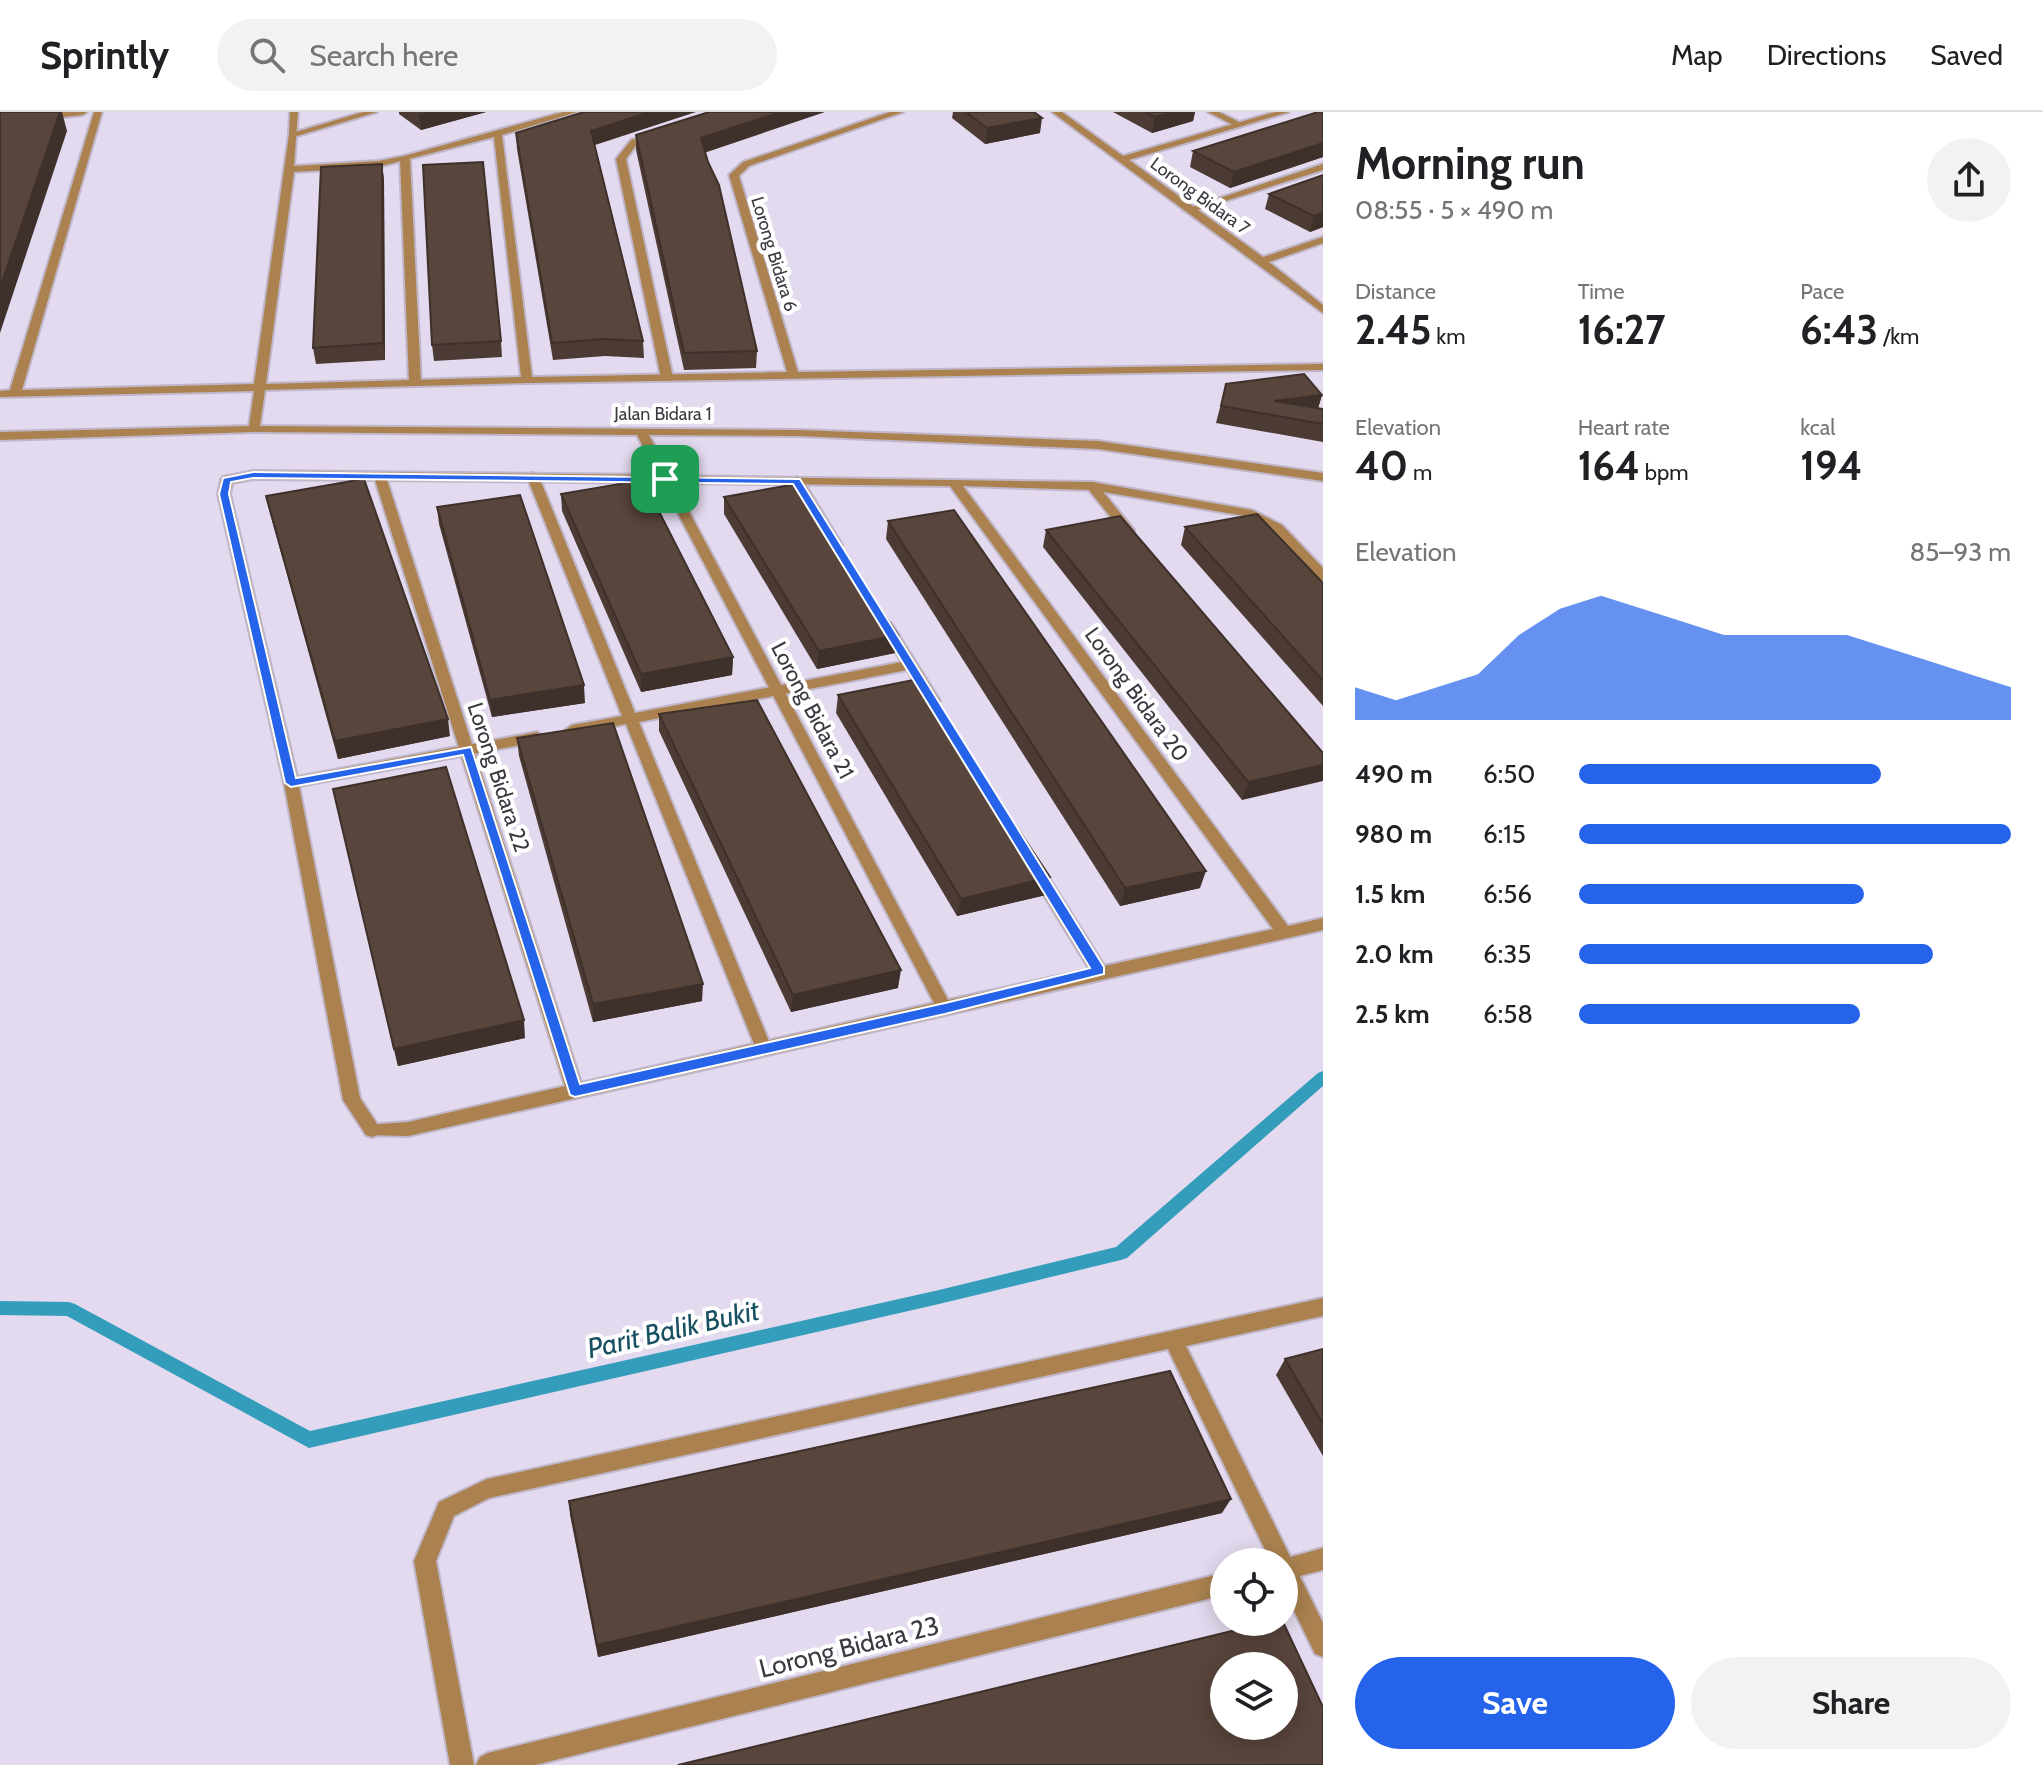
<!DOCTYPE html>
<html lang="en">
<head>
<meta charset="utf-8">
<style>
	body { margin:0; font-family:Cabin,sans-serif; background:#f2f2f2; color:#202124; height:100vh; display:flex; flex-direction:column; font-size:30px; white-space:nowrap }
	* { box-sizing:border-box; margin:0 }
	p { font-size:26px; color:#757577 }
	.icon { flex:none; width:44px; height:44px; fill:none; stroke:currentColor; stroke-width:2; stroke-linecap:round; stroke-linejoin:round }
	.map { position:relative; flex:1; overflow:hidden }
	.panel { display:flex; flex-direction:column; background:#fff; width:720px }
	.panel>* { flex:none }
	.controls { position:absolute; left:1210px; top:1436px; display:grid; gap:16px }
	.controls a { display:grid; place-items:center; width:88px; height:88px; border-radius:50%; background:#fff; box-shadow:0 4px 20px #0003; font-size:40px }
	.pin { position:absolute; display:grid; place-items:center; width:68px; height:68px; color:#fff; margin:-34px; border-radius:16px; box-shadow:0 4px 12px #0006 }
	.round { display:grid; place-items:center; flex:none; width:84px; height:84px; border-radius:42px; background:#f2f2f2 }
	.headline { display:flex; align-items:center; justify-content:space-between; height:136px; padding:0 32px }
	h1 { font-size:44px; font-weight:700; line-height:60px }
	.metrics { display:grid; grid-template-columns:repeat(3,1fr); gap:12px; height:136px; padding:8px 32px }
	.metrics div { display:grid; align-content:center }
	.metrics b { font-size:40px; font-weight:700 }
	.metrics small { font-size:22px; font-weight:400 }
	.metrics p { font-size:22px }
	.chart { height:224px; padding:16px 32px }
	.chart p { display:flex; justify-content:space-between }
	.chart svg { width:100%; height:144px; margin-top:8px; fill:#2563eb; opacity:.7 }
	.primary-button { display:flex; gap:16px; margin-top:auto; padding:16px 32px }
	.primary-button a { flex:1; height:92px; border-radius:48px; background:#2563eb; color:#fff; font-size:32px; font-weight:700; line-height:92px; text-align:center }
	.primary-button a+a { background:#f2f2f2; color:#202124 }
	ul { padding:0 32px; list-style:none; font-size:26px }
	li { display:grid; grid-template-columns:128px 96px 1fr; align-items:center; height:60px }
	li i { height:20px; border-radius:10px; background:#2563eb }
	header { display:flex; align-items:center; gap:48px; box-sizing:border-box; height:112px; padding:0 40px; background:#fff; border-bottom:2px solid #e0e0e0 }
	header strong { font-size:38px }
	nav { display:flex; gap:44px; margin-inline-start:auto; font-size:28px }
	.search { width:560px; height:72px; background:#f2f2f2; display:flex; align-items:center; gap:20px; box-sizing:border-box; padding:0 28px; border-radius:44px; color:#757577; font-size:30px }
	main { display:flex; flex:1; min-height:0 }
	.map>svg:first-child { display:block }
</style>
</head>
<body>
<header>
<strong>Sprintly</strong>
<div class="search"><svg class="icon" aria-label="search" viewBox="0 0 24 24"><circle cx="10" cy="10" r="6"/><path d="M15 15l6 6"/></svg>Search here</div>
<nav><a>Map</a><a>Directions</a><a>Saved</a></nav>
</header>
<main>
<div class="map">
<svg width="1323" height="1653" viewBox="0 0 1323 1653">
	<rect width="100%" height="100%" fill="#e4daef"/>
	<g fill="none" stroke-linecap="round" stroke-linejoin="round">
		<polygon fill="#349dbb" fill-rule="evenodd" points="1323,959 1323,974 1127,1146 1121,1148 939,1192 309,1336 67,1204 0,1203 0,1189 69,1190 75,1192 310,1319 939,1178 1116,1135 1318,961"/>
		<g stroke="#bfb7c9" stroke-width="4">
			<g id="service">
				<polygon points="363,0 377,0 297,24 289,22"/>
				<polygon points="1208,0 1219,0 1245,13 1237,15"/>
				<polygon points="655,20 658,21 658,25 637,32 626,47 673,266 667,269 661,266 616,47 631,28"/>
				<polygon points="405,44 410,47 421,270 415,273 409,270 400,47"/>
				<polygon points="1323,52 1323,58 1191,100 1183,98"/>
				<polygon points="533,361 539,365 635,601 902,550 879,514 886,510 891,511 940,589 933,594 928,592 907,558 639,610 772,937 770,942 758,942 626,612 572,623 565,618 572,613 622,604 527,365"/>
				<polygon points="227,364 233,368 230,382 297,665 537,620 544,625 537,630 299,674 360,986 381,1018 378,1023 372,1025 366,1023 343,988 284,671 218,382 221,368"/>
				<polygon points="797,365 803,369 842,433 840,436 836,437 830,433 791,369"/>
				<polygon points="1092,370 1096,371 1134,418 1134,424 1126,424 1088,377 1088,371"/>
				<polygon points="1037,753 1042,755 1105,855 1107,859 1105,863 1093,863 1029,759"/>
				<polygon points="1323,1186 1323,1204 1186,1234 1323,1511 1323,1545 1315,1542 1284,1478 1284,1450 1271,1450 1168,1237 489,1386 454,1404 436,1449 474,1653 450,1653 414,1449 439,1390 487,1367"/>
			</g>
		</g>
		<g stroke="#bfb7c9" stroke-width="4">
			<g id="minor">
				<polygon points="58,0 87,0 83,3 0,12 0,6"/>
				<path d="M94 0H102L22 278 254 272 289 22 290 0H298L294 54 378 49 404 44 563 0H577L502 23 532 265 787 260 729 63 743 50 890 0H903L749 54 739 64 798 260 1323 252V258L527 271 265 278 260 314 799 318 1098 329 1323 361V369L1098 337 799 324 649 323 670 364 1092 370 1252 398 1282 413 1323 456V468L1318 467 1274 419 1245 404 1092 378 963 374 1288 814 1323 806V818L408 1024 366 1023 363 1018 366 1013 408 1010 565 974 375 368 253 367 227 372 221 368 223 365 253 359 658 363 637 323 254 320 0 328V320L249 314 254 279 0 285V279L10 278ZM494 25 521 265 266 272 294 60 378 55ZM387 368 662 371 934 891 581 971ZM674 371 950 374 1273 817 948 888Z"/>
				<polygon points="1052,0 1062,0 1123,44 1275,0 1289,0 1129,48 1263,145 1323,125 1323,131 1269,150 1323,193 1323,201"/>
				<polygon points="1323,1436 1323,1458 1284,1468 1284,1450 1276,1449"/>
				<polygon points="1224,1461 1224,1483 535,1653 476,1653 480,1645 488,1641"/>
			</g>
		</g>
		<use href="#service" fill="#ab824f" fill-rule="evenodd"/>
		<use href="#minor" fill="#ab824f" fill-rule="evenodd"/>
	</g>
	<g fill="#4c3b34">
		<polygon points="399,0 486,0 421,18 399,2"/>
		<polygon points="953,0 1034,0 1040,21 985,32 952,6"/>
		<polygon points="1113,0 1195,0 1193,9 1152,21"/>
		<polygon points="1323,0 1323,45 1230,76 1190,55 1193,39"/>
		<polygon points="516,21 595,33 643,229 644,246 605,244 553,248 517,37"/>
		<polygon points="636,23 705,40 757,239 756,256 684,258 636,38"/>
		<polygon points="382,52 384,68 385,248 316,252 313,236"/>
		<polygon points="1323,63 1323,115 1310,120 1265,97 1269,82"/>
		<polygon points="501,229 502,245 434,249 432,233"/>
		<polygon points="1226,272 1322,283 1318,296 1323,297 1323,330 1216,311"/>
		<polygon points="561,382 733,545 732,563 641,580 562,399"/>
		<polygon points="266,384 450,624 338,647 270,401"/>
		<polygon points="724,385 898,523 895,541 817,557 724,402"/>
		<polygon points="437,395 585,591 492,605 439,412"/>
		<polygon points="888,409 1200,776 1120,794 886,427"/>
		<polygon points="1185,415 1323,471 1323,594 1181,433"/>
		<polygon points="1046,418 1323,641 1242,688 1043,435"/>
		<polygon points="838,583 1046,783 957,804 836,601"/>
		<polygon points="659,602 898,876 791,900 659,619"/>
		<polygon points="517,626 702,889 593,910 519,644"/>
		<polygon points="333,677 525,926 398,954"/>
		<polygon points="1323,1237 1323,1344 1276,1263 1285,1247"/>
		<polygon points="569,1389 1222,1401 598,1545 570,1403"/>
	</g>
	<g fill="#3e302a">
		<polygon points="60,0 62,0 67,19 0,221 0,176"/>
		<polygon points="428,0 486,0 421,18 419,2"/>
		<polygon points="650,0 696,0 592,34 591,19"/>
		<polygon points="781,0 825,0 701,42 701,26"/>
		<polygon points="1175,0 1195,0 1193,9 1152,21 1155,5"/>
		<polygon points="1042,6 1040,21 985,32 987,16"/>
		<polygon points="1323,31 1323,45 1230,76 1234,60"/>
		<polygon points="382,52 384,68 385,248 383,231"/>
		<polygon points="1323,101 1323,115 1310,120 1314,104"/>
		<polygon points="1322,283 1317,300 1274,289"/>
		<polygon points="898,523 895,541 817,557 819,539"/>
		<polygon points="733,545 732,563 641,580 641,562"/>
		<polygon points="584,573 585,591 492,605 490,588"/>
		<polygon points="448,607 450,624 338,647 335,629"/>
		<polygon points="1323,653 1323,669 1242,688 1248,670"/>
		<polygon points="1206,759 1200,776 1120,794 1125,776"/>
		<polygon points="1050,765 1046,783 957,804 961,787"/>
		<polygon points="901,858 898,876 791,900 793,883"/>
		<polygon points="703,872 702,889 593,910 593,892"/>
		<polygon points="524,908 525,926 398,954 394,937"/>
		<polygon points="1231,1387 1222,1401 598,1545 597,1533"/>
	</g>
	<g fill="#58453c" stroke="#3e302a" stroke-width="2" fill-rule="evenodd">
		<polygon points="0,0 60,0 0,176"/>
		<polygon points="584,0 650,0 591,19 643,229 605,227 552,231 516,21"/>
		<polygon points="709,0 781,0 701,26 708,50 719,73 757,239 684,241 636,23"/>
		<polygon points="966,0 1034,0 1042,6 987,16"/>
		<polygon points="1145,0 1175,0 1155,5"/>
		<polygon points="1318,0 1323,0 1323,31 1234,60 1193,39"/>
		<polygon points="483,50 501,229 432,233 423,53"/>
		<polygon points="382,52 383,231 313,236 321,55"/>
		<polygon points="1323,63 1323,101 1314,104 1269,82"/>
		<polygon points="1304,262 1322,283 1274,289 1323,297 1323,312 1221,294 1226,272"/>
		<polygon points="364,367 448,607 335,629 266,384"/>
		<polygon points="643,368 733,545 641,562 561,382"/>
		<polygon points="796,372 898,523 819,539 724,385"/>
		<polygon points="520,383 584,573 490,588 437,395"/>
		<polygon points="954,398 1206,759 1125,776 888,409"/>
		<polygon points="1257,402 1323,471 1323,569 1185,415"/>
		<polygon points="1120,404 1323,641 1323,653 1248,670 1046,418"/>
		<polygon points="918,567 1050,765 961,787 838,583"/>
		<polygon points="757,588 901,858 793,883 659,602"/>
		<polygon points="613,611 703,872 593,892 517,626"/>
		<polygon points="446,655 524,908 394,937 333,677"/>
		<polygon points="1323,1237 1323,1312 1285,1247"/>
		<polygon points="1170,1259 1231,1387 597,1533 569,1389"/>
		<path d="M1269 1510H1283L1323 1595V1653H678ZM1224 1554H1284V1614H1224Z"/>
	</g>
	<path fill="#2563eb" stroke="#fff" stroke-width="2" fill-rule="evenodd" d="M253 360 800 367 1104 855V862L945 902 575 985 570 983 463 643 291 675 285 671 219 382 223 366ZM253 366 793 372 1090 856 945 891 580 972 471 635 296 666 229 382 231 370Z"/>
	<g text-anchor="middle" stroke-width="8" stroke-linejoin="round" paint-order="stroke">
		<g font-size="18" fill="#3d3941" stroke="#fff">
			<text transform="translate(1200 84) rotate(36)" y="6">Lorong Bidara 7</text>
			<text transform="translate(774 142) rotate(73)" y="6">Lorong Bidara 6</text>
			<text x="663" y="308">Jalan Bidara 1</text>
		</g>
		<g font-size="22" fill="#3d3941" stroke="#fff">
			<text transform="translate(1137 582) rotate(54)" y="8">Lorong Bidara 20</text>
			<text transform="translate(813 598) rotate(62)" y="8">Lorong Bidara 21</text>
			<text transform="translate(499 665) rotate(72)" y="8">Lorong Bidara 22</text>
		</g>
		<g font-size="26" fill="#3d3941" stroke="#fff">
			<text transform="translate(849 1535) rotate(-14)" y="9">Lorong Bidara 23</text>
		</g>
		<g font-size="28" font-style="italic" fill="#175061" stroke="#fff">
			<text transform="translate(673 1217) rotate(-13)" y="10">Parit Balik Bukit</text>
		</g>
	</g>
</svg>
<div class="controls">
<a><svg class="icon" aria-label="locate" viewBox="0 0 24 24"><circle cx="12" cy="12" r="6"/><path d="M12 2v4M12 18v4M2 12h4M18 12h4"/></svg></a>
<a><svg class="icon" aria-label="layers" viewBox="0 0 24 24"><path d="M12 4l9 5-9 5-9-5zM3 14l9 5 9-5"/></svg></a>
</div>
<div class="pin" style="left:665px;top:367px;background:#1e9e55"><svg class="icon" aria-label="arrive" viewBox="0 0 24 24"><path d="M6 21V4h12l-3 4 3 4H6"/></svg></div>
</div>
<section class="panel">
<div class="headline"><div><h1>Morning run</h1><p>08:55 · 5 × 490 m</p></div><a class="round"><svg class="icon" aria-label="share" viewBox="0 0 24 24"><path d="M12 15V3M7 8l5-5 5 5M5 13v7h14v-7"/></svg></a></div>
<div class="metrics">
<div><p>Distance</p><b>2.45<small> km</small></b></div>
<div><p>Time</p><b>16:27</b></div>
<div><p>Pace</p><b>6:43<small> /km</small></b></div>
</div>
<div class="metrics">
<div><p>Elevation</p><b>40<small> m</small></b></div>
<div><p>Heart rate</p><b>164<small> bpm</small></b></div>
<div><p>kcal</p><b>194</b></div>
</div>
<div class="chart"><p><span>Elevation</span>85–93 m</p>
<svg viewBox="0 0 160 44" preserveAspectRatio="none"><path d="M0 44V34L10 38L20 34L30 30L40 18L50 10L60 6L70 10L80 14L90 18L100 18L110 18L120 18L130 22L140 26L150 30L160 34V44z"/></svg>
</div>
<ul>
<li><b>490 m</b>6:50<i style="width:70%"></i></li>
<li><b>980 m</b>6:15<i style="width:100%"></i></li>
<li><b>1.5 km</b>6:56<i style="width:66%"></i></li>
<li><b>2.0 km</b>6:35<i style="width:82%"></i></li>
<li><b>2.5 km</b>6:58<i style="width:65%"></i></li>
</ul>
<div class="primary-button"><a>Save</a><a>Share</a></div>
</section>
</main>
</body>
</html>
